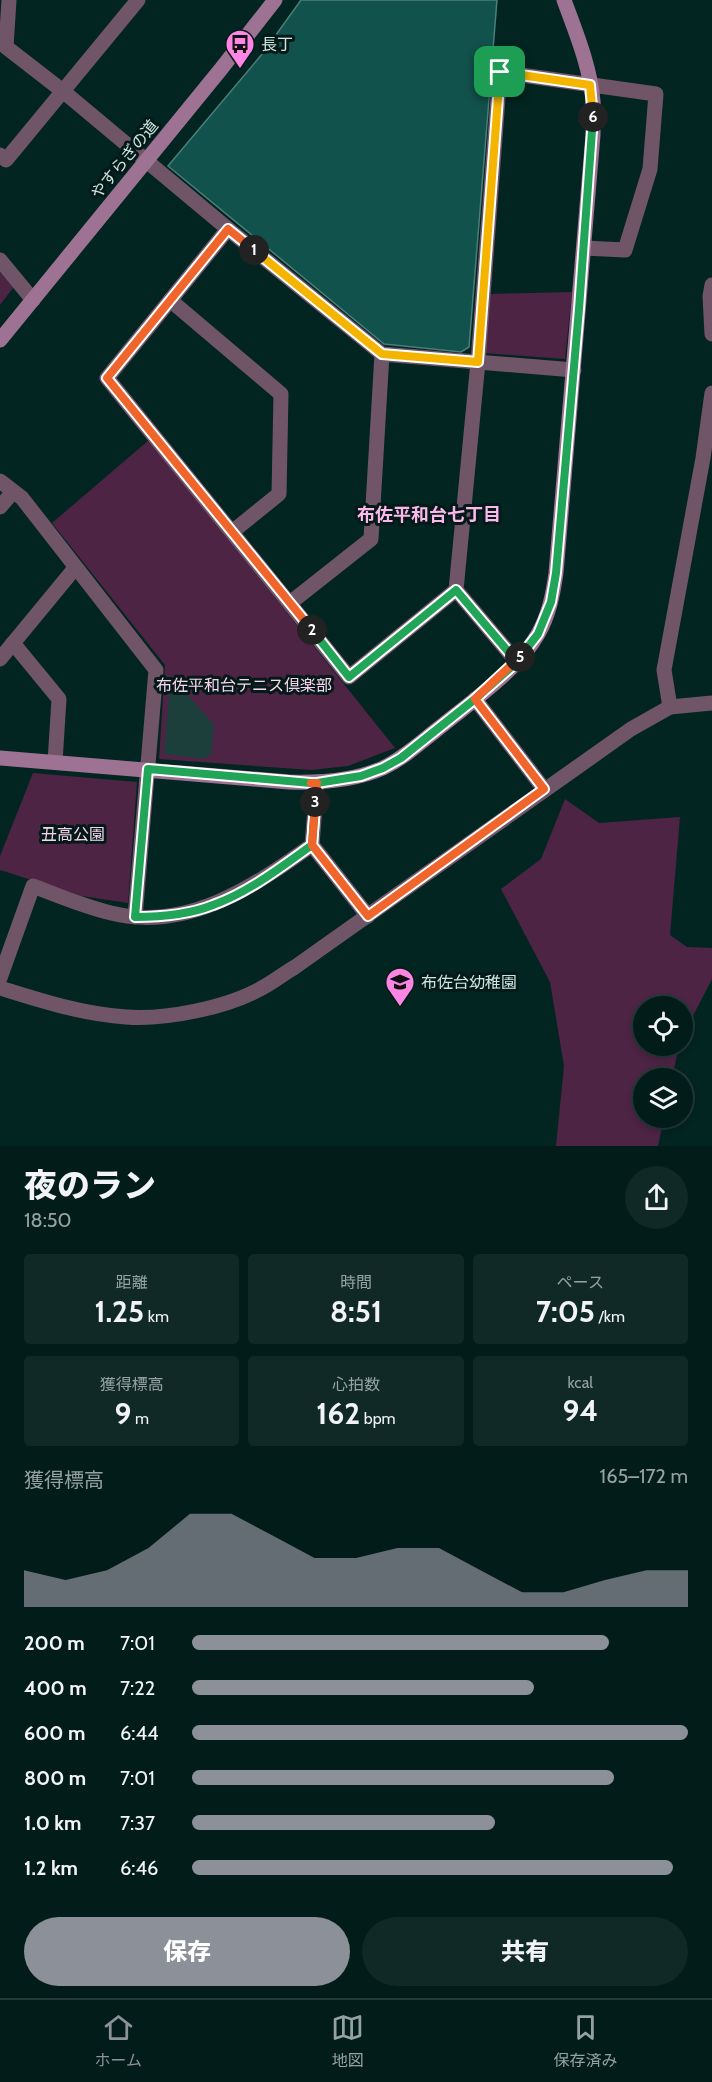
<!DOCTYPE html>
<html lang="ja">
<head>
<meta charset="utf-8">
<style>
	body { margin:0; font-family:Cabin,"Noto Sans JP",sans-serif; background:#102927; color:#f1f3f6; height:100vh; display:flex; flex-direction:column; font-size:22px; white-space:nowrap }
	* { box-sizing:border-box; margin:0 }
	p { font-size:20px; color:#96a1a2 }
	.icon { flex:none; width:33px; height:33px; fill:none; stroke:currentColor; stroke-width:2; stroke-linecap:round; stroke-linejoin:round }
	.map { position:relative; height:1146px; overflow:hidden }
	.details { display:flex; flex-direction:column; background:#021c1a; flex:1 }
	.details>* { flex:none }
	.buttons { position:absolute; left:633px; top:996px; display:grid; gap:12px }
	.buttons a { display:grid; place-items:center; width:60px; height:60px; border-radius:50%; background:#021c1a; box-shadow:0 3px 9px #0003,0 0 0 2px #233a39; font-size:30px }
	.pin { position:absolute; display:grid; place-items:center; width:51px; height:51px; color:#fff; margin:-26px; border-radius:12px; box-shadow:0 3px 9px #0006 }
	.km { position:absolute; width:30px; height:30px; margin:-15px; border-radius:50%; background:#222; color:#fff; font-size:16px; line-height:30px; text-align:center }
	.round { display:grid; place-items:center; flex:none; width:63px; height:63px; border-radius:32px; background:#102927 }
	.overview { display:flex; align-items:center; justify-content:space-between; height:102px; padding:0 24px }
	h1 { font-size:33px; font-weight:800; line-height:45px }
	.metrics { display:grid; grid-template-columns:repeat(3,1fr); gap:9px; height:102px; padding:6px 24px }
	.metrics div { display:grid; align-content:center; border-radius:6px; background:#102927; text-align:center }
	.metrics b { font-size:30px; font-weight:800 }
	.metrics small { font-size:16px; font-weight:400 }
	.metrics p { font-size:16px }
	.chart { height:168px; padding:12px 24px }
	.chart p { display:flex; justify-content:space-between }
	.chart svg { width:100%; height:108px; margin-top:6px; fill:#8c9099; opacity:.7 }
	.cta { display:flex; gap:12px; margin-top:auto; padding:12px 24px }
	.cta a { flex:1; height:69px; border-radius:36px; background:#8c9099; color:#fff; font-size:24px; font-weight:800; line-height:69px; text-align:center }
	.cta a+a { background:#102927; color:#f1f3f6 }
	ul { padding:0 24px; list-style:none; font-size:20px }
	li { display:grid; grid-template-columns:96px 72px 1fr; align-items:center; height:45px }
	li i { height:15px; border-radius:8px; background:#8c9099 }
	.tab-bar { display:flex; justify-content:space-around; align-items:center; height:84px; border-top:2px solid #233a39; background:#021c1a; font-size:16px; color:#96a1a2 }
	.tab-bar a { display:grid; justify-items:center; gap:3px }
	.tab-bar .selected { color:#8c9099 }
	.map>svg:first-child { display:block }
</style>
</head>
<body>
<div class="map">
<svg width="712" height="1146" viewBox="0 0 712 1146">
	<rect width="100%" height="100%" fill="#022522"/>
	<g fill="#4d2444">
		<polygon points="0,272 13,288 0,305"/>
		<polygon points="572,292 565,359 483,353 488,294"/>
		<polygon points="149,440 395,748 348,766 311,770 159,759 165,665 52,523"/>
		<polygon points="33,773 137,782 128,903 82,896 0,870 0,856"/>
		<polygon points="565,799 599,823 680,817 670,935 687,947 712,948 712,979 683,1035 682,1006 644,1006 644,1046 679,1046 672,1078 644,1078 644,1118 664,1118 658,1146 556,1146 564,1066 550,982 501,889 541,859"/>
	</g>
	<polygon fill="#12524c" stroke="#4a7e79" stroke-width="1.5" points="301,0 497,0 469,347 461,352 384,344 168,166 263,53"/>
	<polygon fill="#1c3f3c" points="170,685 180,686 214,725 211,754 205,759 164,754"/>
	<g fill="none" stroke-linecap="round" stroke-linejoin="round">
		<g stroke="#705569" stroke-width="15">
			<polyline points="9,0 6,47 64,92 228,229 382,354 574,370"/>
			<polyline points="0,155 6,160 138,0"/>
			<polyline points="228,229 107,378 349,677 456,590 478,362 500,72 656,94 650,169 625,250 584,248"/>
			<polyline points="0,260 33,300"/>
			<polyline points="712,285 710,296 712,334"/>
			<polyline points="170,300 281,394 279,494 232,532"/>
			<polyline points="0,481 22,498 156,670 135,917"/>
			<polyline points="0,507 13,492"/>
			<polyline points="456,590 517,662"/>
			<polyline points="290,603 371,539 382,354"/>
			<polyline points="13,643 59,699 55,762"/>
			<polyline points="0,659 75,568"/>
			<polyline points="475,699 544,789"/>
			<polyline points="670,707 664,670 703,458 712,393"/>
			<polyline points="312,845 368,916"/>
			<path d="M0 978 33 886C59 896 85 907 111 913 187 932 253 887 312 845L317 783"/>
			<path d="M0 988C41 1001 83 1014 126 1017 165 1020 225 1008 260 989 272 983 283 974 295 967L631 729 670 707 712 703"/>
		</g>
		<g stroke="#9e7293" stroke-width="15">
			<polyline points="0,340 221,69 275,0"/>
			<path d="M0 758 289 782C320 783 354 781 383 768 404 758 421 742 439 728 472 701 517 671 538 634 549 615 553 594 556 573L593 135C593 124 594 112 593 101 590 66 576 33 564 0"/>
		</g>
	</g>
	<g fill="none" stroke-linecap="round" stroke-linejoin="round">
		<g stroke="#fff" stroke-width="12">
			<polyline id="split-1" points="254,250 382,354 478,362 500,72"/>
		</g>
		<g stroke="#fff" stroke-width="12">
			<polyline id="split-2" points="254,250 228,229 107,378 312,630"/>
		</g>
		<g stroke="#fff" stroke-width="12">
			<polyline id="split-3" points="312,630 349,677 456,590 517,662 475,699 401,758 383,768 361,776 317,783 315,802"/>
		</g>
		<g stroke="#fff" stroke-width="12">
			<path id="split-4" d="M311 783 148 769 135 917C161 917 188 915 213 905 249 892 281 867 312 845L315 802"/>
		</g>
		<g stroke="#fff" stroke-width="12">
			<polyline id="split-5" points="311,783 317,783 312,845 368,916 544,789 475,699 520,657"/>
		</g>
		<g stroke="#fff" stroke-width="12">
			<polyline id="split-6" points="520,657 538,634 551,602 556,573 579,309 593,117"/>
		</g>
		<g stroke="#fff" stroke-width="12">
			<polyline id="split-7" points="500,72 590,85 593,117"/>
		</g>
		<use href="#split-1" stroke="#f5b400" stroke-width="8"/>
		<use href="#split-2" stroke="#f0652b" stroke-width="8"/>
		<use href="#split-3" stroke="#22a559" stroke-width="8"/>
		<use href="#split-4" stroke="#22a559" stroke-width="8"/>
		<use href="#split-5" stroke="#f0652b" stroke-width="8"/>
		<use href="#split-6" stroke="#22a559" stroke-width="8"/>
		<use href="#split-7" stroke="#f5b400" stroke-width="8"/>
	</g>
	<defs>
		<g id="bus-pin" transform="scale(1.5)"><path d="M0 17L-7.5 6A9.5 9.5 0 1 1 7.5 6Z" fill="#fc86e3" stroke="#041a18"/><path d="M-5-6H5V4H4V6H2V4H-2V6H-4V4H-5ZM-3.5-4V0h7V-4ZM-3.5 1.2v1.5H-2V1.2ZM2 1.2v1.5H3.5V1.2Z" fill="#111"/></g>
		<g id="school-pin" transform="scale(1.5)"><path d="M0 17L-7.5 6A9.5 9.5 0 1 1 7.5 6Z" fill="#fc86e3" stroke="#041a18"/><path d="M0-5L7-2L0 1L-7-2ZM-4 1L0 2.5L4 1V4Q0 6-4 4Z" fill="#111"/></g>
	</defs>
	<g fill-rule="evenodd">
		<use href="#bus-pin" x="240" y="44"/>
		<use href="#school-pin" x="400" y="982"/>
	</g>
	<g text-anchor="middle" stroke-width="6" stroke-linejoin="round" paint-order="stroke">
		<g font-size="16" fill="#cee6e2" stroke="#041a18" text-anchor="start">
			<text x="261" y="50">長丁</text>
			<text x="421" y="988">布佐台幼稚園</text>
		</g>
		<g font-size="16" fill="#cee6e2" stroke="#041a18">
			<text transform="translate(124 159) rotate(-51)" y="6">やすらぎの道</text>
		</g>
		<g font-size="16" fill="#f9d4ef" stroke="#041a18">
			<text x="244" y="691">布佐平和台テニス倶楽部</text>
			<text x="73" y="840">丑高公園</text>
		</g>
		<g font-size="18" font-weight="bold" fill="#fbb8eb" stroke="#041a18">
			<text x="429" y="521">布佐平和台七丁目</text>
		</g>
	</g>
</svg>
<div class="buttons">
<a><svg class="icon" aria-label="locate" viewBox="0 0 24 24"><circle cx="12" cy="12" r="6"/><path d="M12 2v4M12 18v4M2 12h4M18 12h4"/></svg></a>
<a><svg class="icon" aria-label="layers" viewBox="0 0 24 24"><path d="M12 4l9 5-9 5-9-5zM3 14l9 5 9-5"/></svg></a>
</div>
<div class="pin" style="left:500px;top:72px;background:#1e9e55"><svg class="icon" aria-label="arrive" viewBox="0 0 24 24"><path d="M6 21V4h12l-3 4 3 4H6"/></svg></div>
<b class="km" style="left:254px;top:250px">1</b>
<b class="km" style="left:312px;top:630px">2</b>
<b class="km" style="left:315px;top:802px">3</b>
<b class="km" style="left:520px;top:657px">5</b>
<b class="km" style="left:593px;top:117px">6</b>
</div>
<section class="details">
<div class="overview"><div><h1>夜のラン</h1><p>18:50</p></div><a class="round"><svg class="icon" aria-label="share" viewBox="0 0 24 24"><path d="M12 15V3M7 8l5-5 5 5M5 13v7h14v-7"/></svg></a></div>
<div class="metrics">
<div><p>距離</p><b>1.25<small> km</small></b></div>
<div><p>時間</p><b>8:51</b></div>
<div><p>ペース</p><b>7:05<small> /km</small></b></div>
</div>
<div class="metrics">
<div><p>獲得標高</p><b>9<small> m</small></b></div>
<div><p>心拍数</p><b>162<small> bpm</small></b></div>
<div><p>kcal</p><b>94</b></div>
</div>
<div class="chart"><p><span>獲得標高</span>165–172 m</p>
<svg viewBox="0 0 160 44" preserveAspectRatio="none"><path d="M0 44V29L10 33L20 29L30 20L40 6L50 6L60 15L70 24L80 24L90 20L100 20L110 29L120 38L130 38L140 33L150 29L160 29V44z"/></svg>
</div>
<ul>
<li><b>200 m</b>7:01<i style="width:84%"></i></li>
<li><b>400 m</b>7:22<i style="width:69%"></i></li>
<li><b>600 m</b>6:44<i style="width:100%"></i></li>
<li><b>800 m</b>7:01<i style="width:85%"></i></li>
<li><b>1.0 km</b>7:37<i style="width:61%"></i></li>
<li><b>1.2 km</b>6:46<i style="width:97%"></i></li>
</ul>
<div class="cta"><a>保存</a><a>共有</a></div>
</section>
<nav class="tab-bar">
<a class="selected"><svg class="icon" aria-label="home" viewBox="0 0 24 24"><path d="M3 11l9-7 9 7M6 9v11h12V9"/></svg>ホーム</a>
<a><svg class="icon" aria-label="map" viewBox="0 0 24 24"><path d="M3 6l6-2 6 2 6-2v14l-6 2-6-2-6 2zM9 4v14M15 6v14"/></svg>地図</a>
<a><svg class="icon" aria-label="saved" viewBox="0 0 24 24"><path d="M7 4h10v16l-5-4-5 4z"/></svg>保存済み</a>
</nav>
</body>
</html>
